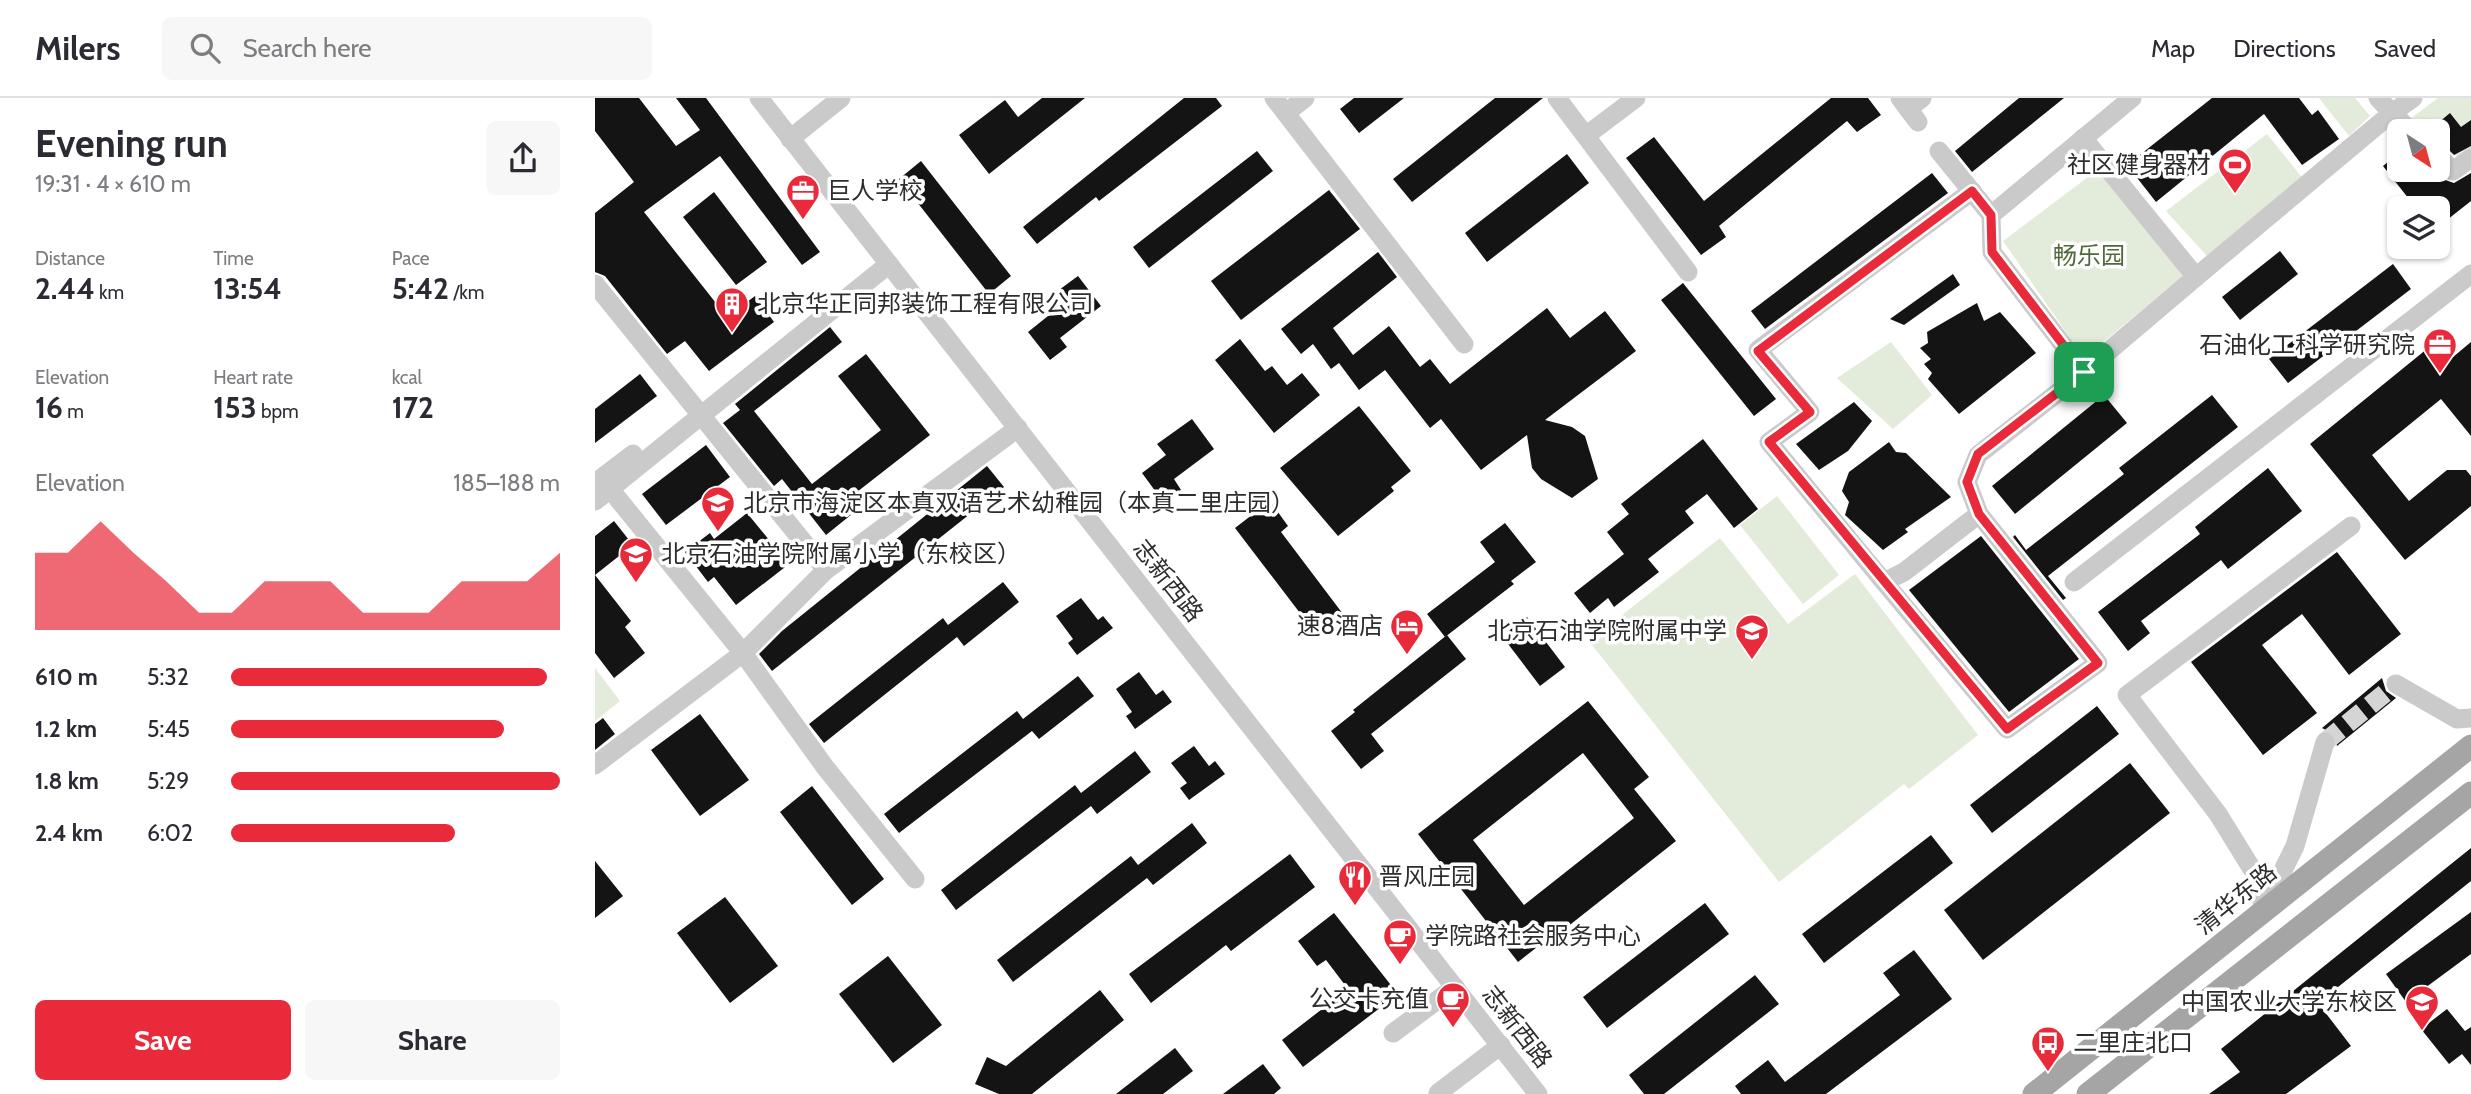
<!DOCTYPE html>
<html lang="en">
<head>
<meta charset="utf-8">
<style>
	body { margin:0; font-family:Cabin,"Noto Sans SC",sans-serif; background:#f7f7f7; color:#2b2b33; height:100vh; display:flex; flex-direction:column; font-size:26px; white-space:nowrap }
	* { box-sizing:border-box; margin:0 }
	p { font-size:23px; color:#7c7c81 }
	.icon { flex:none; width:38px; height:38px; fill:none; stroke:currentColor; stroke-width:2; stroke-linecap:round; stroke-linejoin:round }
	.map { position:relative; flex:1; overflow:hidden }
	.side { display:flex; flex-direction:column; background:#fff; width:595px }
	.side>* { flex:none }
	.needle { width:46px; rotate:144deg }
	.fabs { position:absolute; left:1792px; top:21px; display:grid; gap:14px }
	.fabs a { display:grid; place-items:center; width:63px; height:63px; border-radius:10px; background:#fff; box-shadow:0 2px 5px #0004; font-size:35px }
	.pin { position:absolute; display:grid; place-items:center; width:60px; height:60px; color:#fff; margin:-30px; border-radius:14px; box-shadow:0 4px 10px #0006 }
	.round { display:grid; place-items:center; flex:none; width:74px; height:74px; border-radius:10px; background:#f7f7f7 }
	.overview { display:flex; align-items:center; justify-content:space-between; height:119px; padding:0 35px }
	h1 { font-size:38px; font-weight:800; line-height:52px }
	.metrics { display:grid; grid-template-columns:repeat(3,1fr); gap:10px; height:119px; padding:7px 35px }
	.metrics div { display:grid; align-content:center }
	.metrics b { font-size:30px; font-weight:800 }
	.metrics small { font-size:19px; font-weight:400 }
	.metrics p { font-size:19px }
	.chart { height:196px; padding:14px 35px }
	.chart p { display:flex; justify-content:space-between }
	.chart svg { width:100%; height:126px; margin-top:7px; fill:#e92a3a; opacity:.7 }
	.button { display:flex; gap:14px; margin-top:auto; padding:14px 35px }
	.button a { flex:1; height:80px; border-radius:10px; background:#e92a3a; color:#fff; font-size:28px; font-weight:800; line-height:80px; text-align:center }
	.button a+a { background:#f7f7f7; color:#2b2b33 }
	ul { padding:0 35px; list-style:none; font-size:23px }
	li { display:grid; grid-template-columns:112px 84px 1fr; align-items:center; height:52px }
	li i { height:18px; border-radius:9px; background:#e92a3a }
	header { display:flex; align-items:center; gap:42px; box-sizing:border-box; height:98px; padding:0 35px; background:#fff; border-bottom:2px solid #e1e1e2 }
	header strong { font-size:33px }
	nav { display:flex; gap:38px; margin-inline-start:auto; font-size:24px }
	.search { width:490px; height:63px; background:#f7f7f7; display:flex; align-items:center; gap:18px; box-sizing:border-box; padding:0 24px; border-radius:10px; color:#7c7c81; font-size:26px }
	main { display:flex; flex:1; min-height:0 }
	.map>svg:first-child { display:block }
</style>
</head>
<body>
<header>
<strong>Milers</strong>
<div class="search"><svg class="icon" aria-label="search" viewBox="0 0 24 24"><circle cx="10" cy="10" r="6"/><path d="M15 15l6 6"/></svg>Search here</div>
<nav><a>Map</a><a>Directions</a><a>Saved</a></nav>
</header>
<main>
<section class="side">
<div class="overview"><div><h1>Evening run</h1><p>19:31 · 4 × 610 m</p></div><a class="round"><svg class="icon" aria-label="share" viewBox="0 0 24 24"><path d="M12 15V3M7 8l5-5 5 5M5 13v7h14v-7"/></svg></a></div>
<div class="metrics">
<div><p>Distance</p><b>2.44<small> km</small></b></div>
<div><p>Time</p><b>13:54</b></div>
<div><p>Pace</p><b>5:42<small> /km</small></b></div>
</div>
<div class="metrics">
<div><p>Elevation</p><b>16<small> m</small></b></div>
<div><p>Heart rate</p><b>153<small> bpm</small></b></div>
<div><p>kcal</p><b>172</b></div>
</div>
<div class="chart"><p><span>Elevation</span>185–188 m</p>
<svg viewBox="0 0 160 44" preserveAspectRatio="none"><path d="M0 44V17L10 17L20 6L30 17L40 27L50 38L60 38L70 27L80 27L90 27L100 38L110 38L120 38L130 27L140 27L150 27L160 17V44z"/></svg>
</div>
<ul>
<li><b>610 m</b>5:32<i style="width:96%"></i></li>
<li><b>1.2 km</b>5:45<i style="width:83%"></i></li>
<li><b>1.8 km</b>5:29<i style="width:100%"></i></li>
<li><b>2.4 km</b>6:02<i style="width:68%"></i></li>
</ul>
<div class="button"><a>Save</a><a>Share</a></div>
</section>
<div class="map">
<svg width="1876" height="996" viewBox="0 0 1876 996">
	<rect width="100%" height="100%" fill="#fff"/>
	<g fill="#e3ebda">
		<polygon points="1724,0 1760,0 1775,18 1754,38"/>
		<polygon points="1843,0 1876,0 1876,56 1867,63 1843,43 1843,33 1831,33 1815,21"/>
		<polygon points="1672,36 1709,82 1612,158 1571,113"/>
		<polygon points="1505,70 1588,178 1489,260 1408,143"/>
		<polygon points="1296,244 1337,297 1298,331 1242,280"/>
		<polygon points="1182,398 1244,477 1208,506 1145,427"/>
		<polygon points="1125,440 1193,526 1260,476 1383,637 1314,691 1309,686 1184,784 994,543"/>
		<polygon points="0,570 25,603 0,623"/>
	</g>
	<g fill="#141414" fill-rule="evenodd">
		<polygon points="0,0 44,0 81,48 105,32 81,0 111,0 225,154 207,167 125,58 49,114 132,219 160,198 179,224 114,273 90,243 72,256 10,178 0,174 0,115 39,84 0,33"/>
		<polygon points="447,0 490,0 394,76 364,37 410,2 423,19"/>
		<polygon points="589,0 621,0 627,8 504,103 501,99 442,146 428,129"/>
		<polygon points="759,0 809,0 764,35 745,11"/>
		<polygon points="900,0 948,0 817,104 798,81"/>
		<polygon points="1236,0 1273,0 1286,17 1262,34 1252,23 1124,128 1131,139 1106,157 1031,60 1059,39 1109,103"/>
		<polygon points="1424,0 1469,0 1377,74 1360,53"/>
		<polygon points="1617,0 1704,0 1717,17 1723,12 1744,41 1707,67 1669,16 1561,104 1532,67"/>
		<polygon points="1855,15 1866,29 1876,22 1876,48 1859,57 1851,49 1843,46 1843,25"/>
		<polygon points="662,53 678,73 554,170 538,149"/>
		<polygon points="1804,55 1804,72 1839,72 1850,82 1859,85 1876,75 1876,103 1843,129 1843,110 1821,110 1788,68"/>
		<polygon points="972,56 994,85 892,164 870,135"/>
		<polygon points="326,63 416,178 394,196 304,81"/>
		<polygon points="1337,75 1353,95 1170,231 1156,213"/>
		<polygon points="734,92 765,131 646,222 616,183"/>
		<polygon points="119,94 172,164 141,187 88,119"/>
		<polygon points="1685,153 1703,176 1645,222 1627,199"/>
		<polygon points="783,154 802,179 738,230 758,257 794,228 825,269 835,261 855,286 952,210 975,240 1010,213 1041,253 950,322 977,329 990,338 1003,381 977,400 946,381 937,370 932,337 886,372 846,321 835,330 790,272 764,292 744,265 736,271 718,246 706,256 686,231"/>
		<polygon points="1798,166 1816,191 1693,285 1674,261"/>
		<polygon points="1358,176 1365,187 1309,227 1295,221"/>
		<polygon points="483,178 506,208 465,240 472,249 455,262 433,234 458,214 449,203"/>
		<polygon points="1088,185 1181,301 1159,318 1066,202"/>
		<polygon points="1382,205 1389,223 1405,214 1441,255 1364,316 1333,281 1337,275 1329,266 1336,261 1325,250 1333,245 1332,234"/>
		<polygon points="235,229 247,244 159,313 217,386 286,332 243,278 271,256 335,337 253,401 262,412 231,437 187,381 179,388 128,325 145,312 140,306"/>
		<polygon points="645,241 670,273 677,268 692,287 707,275 725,297 679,335 620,262"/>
		<polygon points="1876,244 1876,338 1846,301 1777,357 1814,403 1852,372 1871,372 1876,378 1876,408 1810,462 1715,346 1838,246 1852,264"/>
		<polygon points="45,276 62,298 0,345 0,311"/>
		<polygon points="1509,297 1532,325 1420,416 1397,388"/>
		<polygon points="1617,297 1643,329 1453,478 1471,500 1468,502 1418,439 1420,437 1431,452 1529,376 1524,370"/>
		<polygon points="1259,304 1277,323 1253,353 1224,372 1201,346"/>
		<polygon points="764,308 816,373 796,389 799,393 743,438 685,370"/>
		<polygon points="597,321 619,351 579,381 586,392 569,405 547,375 571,357 562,346"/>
		<polygon points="1108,341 1163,411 1139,430 1112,396 1090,413 1099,425 1053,461 1064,474 1019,509 1013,500 995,515 979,495 1029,456 1012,434 1034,416 1026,406"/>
		<polygon points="1294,344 1301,354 1311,355 1356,399 1310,431 1313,434 1288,452 1250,417 1254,404 1247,393 1254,374"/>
		<polygon points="111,347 135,379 71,427 47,396"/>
		<polygon points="392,368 409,389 177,573 164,556 187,533"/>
		<polygon points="1673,370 1707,413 1633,471 1626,462 1546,523 1555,535 1533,553 1503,514 1605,436 1600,429"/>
		<polygon points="675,403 693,428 686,434 751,520 724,540 640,430"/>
		<polygon points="152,415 194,466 141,507 119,479 113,484 90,454 115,435 119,441"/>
		<polygon points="19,423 38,447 0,477 36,523 30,529 50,555 19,580 0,555 0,438"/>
		<polygon points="910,425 941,464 916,483 919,486 850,539 832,516 900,464 885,444"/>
		<polygon points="1386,438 1484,561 1414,614 1314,492"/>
		<polygon points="1742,454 1806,536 1754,577 1707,516 1667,547 1722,615 1668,657 1596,564"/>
		<polygon points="408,484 424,504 369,548 362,539 229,645 214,626 348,520 353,527"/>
		<polygon points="486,500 503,522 508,518 518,530 482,557 473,545 478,541 461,518"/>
		<polygon points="932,519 970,569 945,588 907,538"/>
		<polygon points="852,537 871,561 776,636 789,653 766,671 736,633 760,614 758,612"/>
		<polygon points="544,574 561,597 568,592 577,604 540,631 531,618 537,614 521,591"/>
		<polygon points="483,578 499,598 444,641 437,633 304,735 289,716 422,613 428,621"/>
		<polygon points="1787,580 1791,593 1801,600 1742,648 1739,636 1727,630"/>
		<path d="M993 603 1054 679 1039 691 1081 743 957 841 955 839 923 864 823 736ZM988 655 1039 720 929 807 878 742Z"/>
		<polygon points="1502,608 1524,636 1397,735 1375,707"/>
		<polygon points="105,616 154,682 105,718 56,652"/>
		<polygon points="8,620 20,636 0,652 0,626"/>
		<polygon points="599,648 614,668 620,663 630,676 594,702 585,690 592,685 576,665"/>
		<polygon points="540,653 556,674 502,716 496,708 361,812 346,792 480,687 486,695"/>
		<polygon points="1535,665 1575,715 1388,862 1349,812"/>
		<polygon points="217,688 289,781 257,807 185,714"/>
		<polygon points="597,725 612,745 558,787 552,780 418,884 402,862 536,758 543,767"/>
		<polygon points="1336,737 1358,765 1229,865 1207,836"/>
		<polygon points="1876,750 1876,783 1723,905 1756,948 1691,996 1614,996 1645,974 1626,951"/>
		<polygon points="695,756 720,789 636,853 631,847 556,905 534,876"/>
		<polygon points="0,763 28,798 0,820"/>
		<polygon points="130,799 183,868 135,905 82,835"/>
		<polygon points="1110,805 1134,836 1012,930 988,899"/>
		<polygon points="1876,814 1876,856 1811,904 1791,876"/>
		<polygon points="739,815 803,896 708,969 687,942 753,891 731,862 722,868 703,843"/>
		<polygon points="1319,852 1357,901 1231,996 1146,996 1140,988 1173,962 1190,984 1305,897 1288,875"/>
		<polygon points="293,858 347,927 298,965 244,896"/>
		<polygon points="1160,877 1184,906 1069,996 1049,996 1034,977"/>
		<polygon points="505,892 529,922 437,996 404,996 380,986 392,959 411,968"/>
		<polygon points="1852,911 1870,933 1876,929 1876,967 1867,956 1854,966 1826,931"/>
		<polygon points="580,950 598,973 568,996 521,996"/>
		<polygon points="668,966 686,990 679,996 628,996"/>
	</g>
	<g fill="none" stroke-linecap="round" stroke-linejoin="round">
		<polyline stroke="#d5d5d5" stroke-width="19" stroke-dasharray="19 10" stroke-linecap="butt" points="1730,644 1801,586"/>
		<g stroke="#cacaca" stroke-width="19">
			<polyline points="164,0 943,996"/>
			<polyline points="679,0 869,246"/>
			<polyline points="962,0 1093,174"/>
			<polyline points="1305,0 1323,24"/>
			<polyline points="1313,11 1327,0"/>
			<polyline points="691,15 710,0"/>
			<polyline points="1816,33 1797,15 1818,0"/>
			<polyline points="992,37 1041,0"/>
			<polyline points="1488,40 1601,179 1797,15 1783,0"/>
			<polyline points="195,41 246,0"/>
			<polyline points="1344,53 1396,117 1397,154 1489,274 1601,179"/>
			<polyline points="1843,58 1858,73 1876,60"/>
			<polyline points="1377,93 1163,252 1215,314 1174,344 1289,484 1309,474 1384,416 1372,384 1383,357 1489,274"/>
			<polyline points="1396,117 1537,0"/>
			<polyline points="0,186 231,472"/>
			<polyline points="0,385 38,356"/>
			<polyline points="15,391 148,555 230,669 320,781"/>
			<polyline points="0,403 294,166"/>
			<polyline points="1289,484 1412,631 1503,565 1384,416"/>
			<polyline points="1479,484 1876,176"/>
			<polyline points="1801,586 1862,621 1876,620"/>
			<polyline points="0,667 148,555 231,472 423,330"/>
			<polyline points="1668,813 1665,784 1623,716 1532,597 1756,428"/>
			<polyline points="1668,813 1700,748 1730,644"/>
			<polyline points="798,935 860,889"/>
			<polyline points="843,995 906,947"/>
		</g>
		<g stroke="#a5a5a5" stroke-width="23">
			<polyline points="1439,996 1876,648"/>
			<polyline points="1493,996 1876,695"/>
		</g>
	</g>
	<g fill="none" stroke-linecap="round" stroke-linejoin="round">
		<g stroke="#fff" stroke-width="14">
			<polygon id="route" points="1377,93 1396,117 1397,154 1489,274 1383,356 1372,384 1384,416 1503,565 1412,631 1174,344 1215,314 1163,253"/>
		</g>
		<use href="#route" stroke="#e92a3a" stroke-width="9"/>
	</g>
	<defs>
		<g id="stadium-pin" transform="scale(1.75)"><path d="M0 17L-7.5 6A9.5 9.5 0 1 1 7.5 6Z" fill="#e92a3a" stroke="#fff"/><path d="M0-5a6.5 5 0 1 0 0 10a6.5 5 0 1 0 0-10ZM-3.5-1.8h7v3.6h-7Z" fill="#fff"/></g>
		<g id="office-pin" transform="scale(1.75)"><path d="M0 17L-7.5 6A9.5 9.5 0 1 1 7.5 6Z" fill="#e92a3a" stroke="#fff"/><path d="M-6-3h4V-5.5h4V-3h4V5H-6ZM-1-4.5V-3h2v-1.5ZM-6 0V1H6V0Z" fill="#fff"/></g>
		<g id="building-pin" transform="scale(1.75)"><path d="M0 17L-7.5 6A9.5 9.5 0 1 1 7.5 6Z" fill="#e92a3a" stroke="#fff"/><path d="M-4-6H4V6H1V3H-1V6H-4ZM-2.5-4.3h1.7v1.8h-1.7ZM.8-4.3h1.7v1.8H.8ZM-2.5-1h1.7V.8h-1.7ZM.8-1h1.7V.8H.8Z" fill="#fff"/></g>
		<g id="school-pin" transform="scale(1.75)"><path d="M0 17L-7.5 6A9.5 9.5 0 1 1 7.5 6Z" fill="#e92a3a" stroke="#fff"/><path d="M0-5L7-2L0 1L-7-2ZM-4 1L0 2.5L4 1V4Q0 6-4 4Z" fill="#fff"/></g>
		<g id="hotel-pin" transform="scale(1.75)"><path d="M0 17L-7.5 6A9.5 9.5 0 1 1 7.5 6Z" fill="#e92a3a" stroke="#fff"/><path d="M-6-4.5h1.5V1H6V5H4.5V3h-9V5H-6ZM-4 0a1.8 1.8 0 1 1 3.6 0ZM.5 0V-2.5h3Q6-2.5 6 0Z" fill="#fff"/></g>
		<g id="restaurant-pin" transform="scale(1.75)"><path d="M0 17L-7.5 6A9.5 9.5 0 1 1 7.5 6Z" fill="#e92a3a" stroke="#fff"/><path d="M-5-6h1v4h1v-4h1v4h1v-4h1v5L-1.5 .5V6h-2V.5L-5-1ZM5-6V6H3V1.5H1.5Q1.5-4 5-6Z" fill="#fff"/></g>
		<g id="cafe-pin" transform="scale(1.75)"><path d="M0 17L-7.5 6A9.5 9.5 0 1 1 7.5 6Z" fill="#e92a3a" stroke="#fff"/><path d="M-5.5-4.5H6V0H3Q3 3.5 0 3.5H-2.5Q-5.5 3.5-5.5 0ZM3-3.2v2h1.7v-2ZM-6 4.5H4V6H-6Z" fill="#fff"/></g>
		<g id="university-pin" transform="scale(1.75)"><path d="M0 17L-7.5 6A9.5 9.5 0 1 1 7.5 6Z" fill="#e92a3a" stroke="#fff"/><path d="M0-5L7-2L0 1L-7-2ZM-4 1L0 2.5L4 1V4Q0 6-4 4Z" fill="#fff"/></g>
		<g id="bus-pin" transform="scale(1.75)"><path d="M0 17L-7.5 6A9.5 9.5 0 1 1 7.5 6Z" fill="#e92a3a" stroke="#fff"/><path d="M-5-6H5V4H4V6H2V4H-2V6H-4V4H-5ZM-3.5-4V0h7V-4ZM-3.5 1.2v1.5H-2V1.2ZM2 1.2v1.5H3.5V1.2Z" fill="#fff"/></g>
	</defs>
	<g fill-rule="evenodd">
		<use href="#stadium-pin" x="1640" y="67"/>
		<use href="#office-pin" x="208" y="93"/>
		<use href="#building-pin" x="137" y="206"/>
		<use href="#office-pin" x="1845" y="247"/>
		<use href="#school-pin" x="123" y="405"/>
		<use href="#school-pin" x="41" y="456"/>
		<use href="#hotel-pin" x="812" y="528"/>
		<use href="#school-pin" x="1157" y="533"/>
		<use href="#restaurant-pin" x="760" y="779"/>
		<use href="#cafe-pin" x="805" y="838"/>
		<use href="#cafe-pin" x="858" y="901"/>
		<use href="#university-pin" x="1827" y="904"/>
		<use href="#bus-pin" x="1453" y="945"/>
	</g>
	<g text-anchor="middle" stroke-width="7" stroke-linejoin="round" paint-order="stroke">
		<g font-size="24" fill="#2d2d2d" stroke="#fff" text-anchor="start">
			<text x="1616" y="75" text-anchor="end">社区健身器材</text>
			<text x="232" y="101">巨人学校</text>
			<text x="162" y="214">北京华正同邦装饰工程有限公司</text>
			<text x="1820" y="255" text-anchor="end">石油化工科学研究院</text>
			<text x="148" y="413">北京市海淀区本真双语艺术幼稚园（本真二里庄园）</text>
			<text x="66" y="464">北京石油学院附属小学（东校区）</text>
			<text x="788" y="536" text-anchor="end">速8酒店</text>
			<text x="1132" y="541" text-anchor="end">北京石油学院附属中学</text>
			<text x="784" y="787">晋风庄园</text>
			<text x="830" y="846">学院路社会服务中心</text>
			<text x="834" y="909" text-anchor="end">公交卡充值</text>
			<text x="1802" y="912" text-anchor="end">中国农业大学东校区</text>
			<text x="1478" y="953">二里庄北口</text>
		</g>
		<g font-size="24" fill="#50693a" stroke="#fff">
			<text x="1494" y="166">畅乐园</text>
		</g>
		<g font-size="24" fill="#2d2d2d" stroke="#fff">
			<text transform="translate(573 483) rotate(52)" y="8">志新西路</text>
			<text transform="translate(1641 801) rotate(-39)" y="8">清华东路</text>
			<text transform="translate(922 929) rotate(52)" y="8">志新西路</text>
		</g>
	</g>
</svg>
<div class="fabs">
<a><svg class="needle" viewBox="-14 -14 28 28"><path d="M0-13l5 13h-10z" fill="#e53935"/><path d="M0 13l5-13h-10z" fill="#7c7c81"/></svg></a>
<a><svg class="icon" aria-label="layers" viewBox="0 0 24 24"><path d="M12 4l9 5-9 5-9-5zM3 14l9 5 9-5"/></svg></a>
</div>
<div class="pin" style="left:1489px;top:274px;background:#1e9e55"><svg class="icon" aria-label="arrive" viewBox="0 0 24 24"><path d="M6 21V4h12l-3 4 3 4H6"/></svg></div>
</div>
</main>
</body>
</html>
